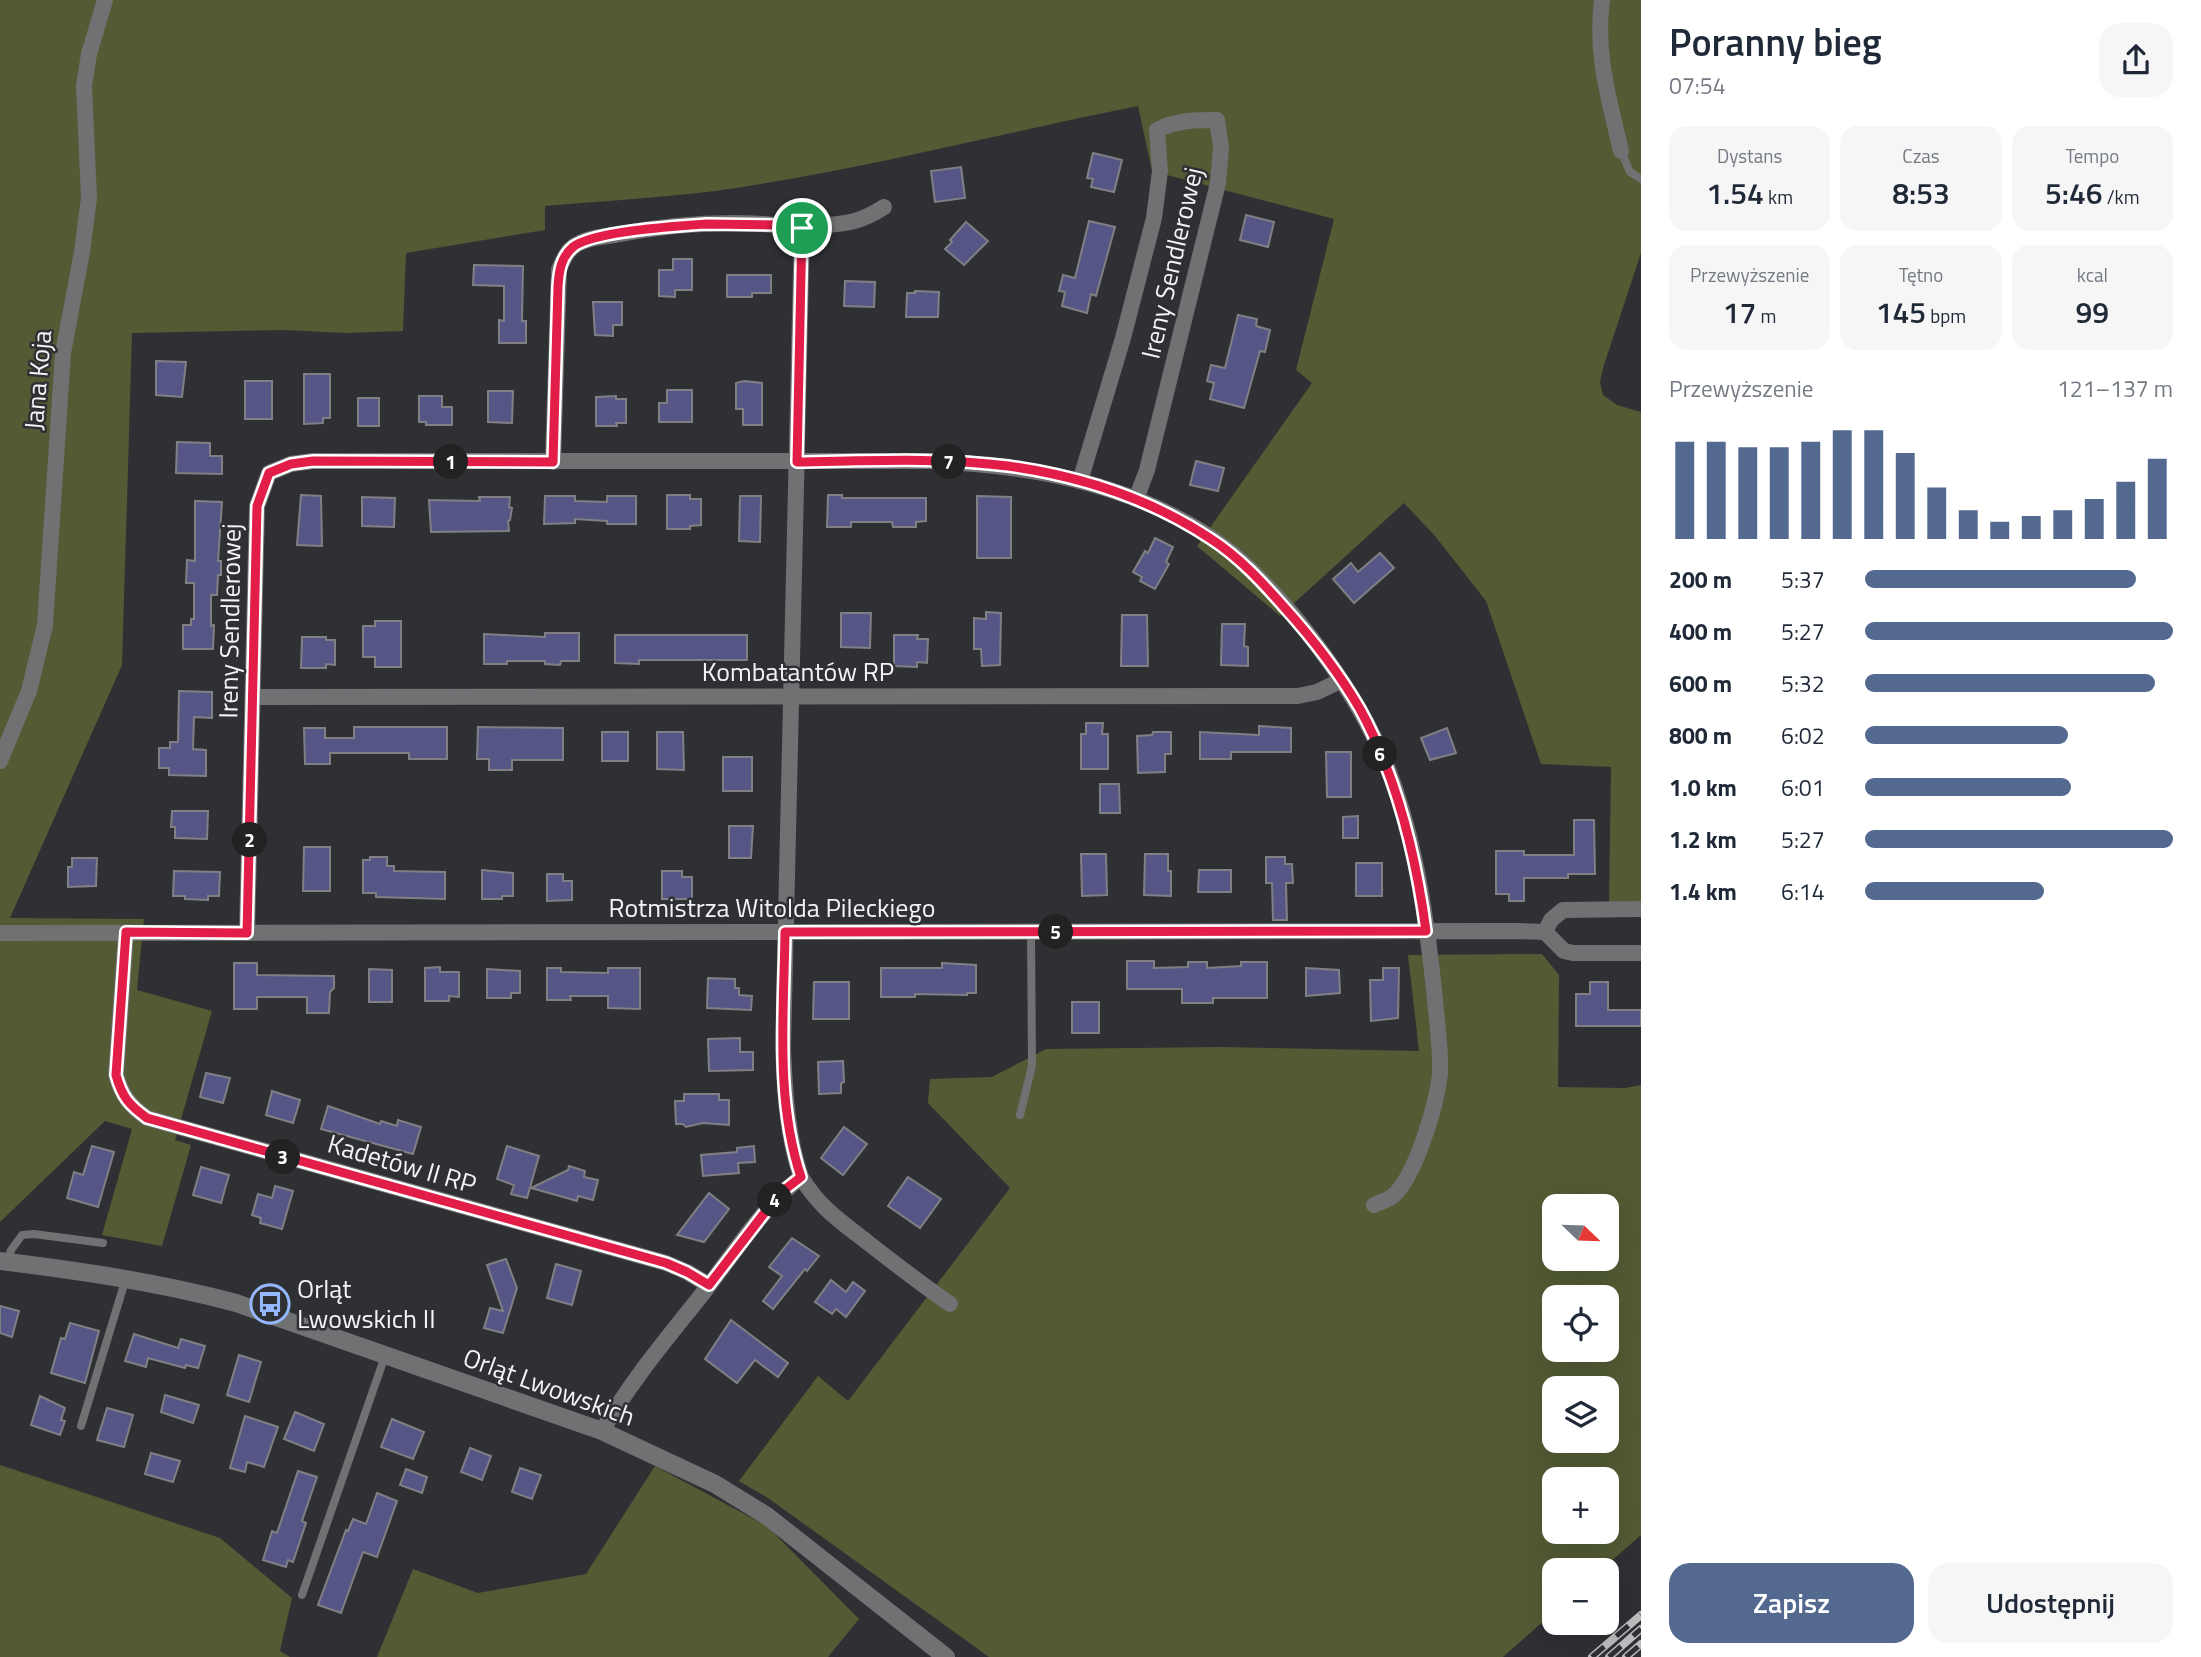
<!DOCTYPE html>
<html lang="pl">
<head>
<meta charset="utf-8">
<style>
	body { margin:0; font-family:"Titillium Web",sans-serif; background:#f6f6f7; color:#1f2937; height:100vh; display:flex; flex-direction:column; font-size:26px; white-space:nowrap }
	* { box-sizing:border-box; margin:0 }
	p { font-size:23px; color:#747a83 }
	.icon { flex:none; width:38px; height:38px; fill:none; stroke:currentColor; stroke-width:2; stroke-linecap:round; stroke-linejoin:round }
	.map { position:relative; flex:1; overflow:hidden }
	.sheet { display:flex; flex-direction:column; background:#fff; width:560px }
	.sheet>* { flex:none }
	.needle { width:46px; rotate:113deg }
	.fabs { position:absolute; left:1542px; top:1194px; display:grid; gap:14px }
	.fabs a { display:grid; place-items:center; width:77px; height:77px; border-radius:14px; background:#fff; box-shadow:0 7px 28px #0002; font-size:35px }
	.pin { position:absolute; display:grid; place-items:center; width:60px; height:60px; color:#fff; margin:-30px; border:4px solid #fff; border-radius:50%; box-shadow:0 2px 7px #0007 }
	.km { position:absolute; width:35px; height:35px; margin:-18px; border-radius:50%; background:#222; color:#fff; font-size:19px; line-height:35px; text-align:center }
	.round { display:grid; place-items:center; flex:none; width:74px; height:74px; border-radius:21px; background:#f6f6f7 }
	.overview { display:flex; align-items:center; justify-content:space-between; height:119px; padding:0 28px }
	h1 { font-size:38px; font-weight:600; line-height:52px }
	.figures { display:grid; grid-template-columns:repeat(3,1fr); gap:10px; height:119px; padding:7px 28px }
	.figures div { display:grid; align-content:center; border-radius:18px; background:#f6f6f7; text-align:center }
	.figures b { font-size:30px; font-weight:600 }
	.figures small { font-size:19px; font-weight:400 }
	.figures p { font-size:19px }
	.chart { height:196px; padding:14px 28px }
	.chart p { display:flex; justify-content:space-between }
	.chart svg { width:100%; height:126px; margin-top:7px; stroke:#546990; stroke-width:6 }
	.primary-button { display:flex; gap:14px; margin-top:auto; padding:14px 28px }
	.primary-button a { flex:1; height:80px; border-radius:21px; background:#546990; color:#fff; font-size:28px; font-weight:600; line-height:80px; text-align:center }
	.primary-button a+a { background:#f6f6f7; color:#1f2937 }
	ul { padding:0 28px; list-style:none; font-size:23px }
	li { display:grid; grid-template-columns:112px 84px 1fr; align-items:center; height:52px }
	li i { height:18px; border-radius:9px; background:#546990 }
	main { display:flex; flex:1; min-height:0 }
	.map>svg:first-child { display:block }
</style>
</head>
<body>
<main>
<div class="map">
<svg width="1641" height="1657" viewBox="0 0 1641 1657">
	<rect width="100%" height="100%" fill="#2f3033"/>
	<g fill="#525b34" fill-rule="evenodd">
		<path d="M0 0H1641V253L1604 365 1600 382 1603 395 1617 405 1641 412V902L1609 903 1611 767 1541 764 1486 601 1435 536 1404 503 1280 616 1197 546 1312 383 1296 370 1334 219 1152 171 1138 106C997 134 857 171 715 191 659 198 602 201 545 206V230L406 253 403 331 345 333 285 330 132 333 122 665 10 918 144 919 137 990 212 1011 175 1140 191 1145 162 1246 102 1235 132 1129 105 1121 0 1222Z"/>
		<path d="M1542 954 1559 975 1558 1087 1625 1088 1641 1085V1535L1601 1570H1554V1612L1503 1657H989L768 1498 739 1481 818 1376 848 1401 1010 1188 928 1103 930 1079 992 1077 1046 1049 1219 1047 1419 1051 1408 955ZM1554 1206H1606V1258H1554ZM1554 1297H1606V1349H1554ZM1554 1388H1606V1440H1554ZM1554 1479H1606V1531H1554Z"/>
		<polygon points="0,1465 220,1538 292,1598 280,1651 290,1657 0,1657"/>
		<polygon points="655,1466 767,1526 859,1619 828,1657 377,1657 413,1569 478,1593 586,1574"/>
	</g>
	<g fill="#555685" stroke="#808084" stroke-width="2">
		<polygon points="1093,153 1122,160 1114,192 1091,187 1093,179 1087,178"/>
		<polygon points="961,167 965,198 935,202 931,171"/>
		<polygon points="1246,215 1274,222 1268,247 1240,240"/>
		<polygon points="1089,221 1115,227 1096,296 1091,294 1087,313 1062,306 1065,292 1059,291 1063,275 1075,278"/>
		<polygon points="966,222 988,241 964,265 945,249 952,242 950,240"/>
		<polygon points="673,259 692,259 692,290 675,290 675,297 659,296 659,270 673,270"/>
		<polygon points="474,265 523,266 522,321 526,321 526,343 499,343 499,320 504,321 504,286 473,285"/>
		<polygon points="727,275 771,275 771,293 752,293 752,297 727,297"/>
		<polygon points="845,281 875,282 874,307 844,306"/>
		<polygon points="915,291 939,292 938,317 906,317 907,293 915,293"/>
		<polygon points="593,302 622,302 622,325 613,325 613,336 595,335"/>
		<polygon points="1238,315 1257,319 1256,326 1270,330 1265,352 1260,351 1244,408 1210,399 1214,383 1207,381 1211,365 1225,368"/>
		<polygon points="156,361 186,362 182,397 156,395"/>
		<polygon points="304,374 330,374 330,418 323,418 323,423 304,424"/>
		<rect x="245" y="381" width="27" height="38"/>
		<polygon points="744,381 762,383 762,425 743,425 743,409 736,409 736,383"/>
		<polygon points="667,390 692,390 692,422 659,422 659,403 667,403"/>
		<polygon points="488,391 513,391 512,423 488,422"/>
		<polygon points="419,396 442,396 442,407 452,407 452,425 426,425 426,422 419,422"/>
		<polygon points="616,396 616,399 626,399 626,423 616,423 617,426 596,426 596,397"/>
		<rect x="358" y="398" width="21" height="28"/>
		<polygon points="177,442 210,443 210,456 222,456 222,474 176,473"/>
		<polygon points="1196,461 1224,468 1218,491 1190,485"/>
		<polygon points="301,495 321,496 322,546 297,545"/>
		<polygon points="667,495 690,495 690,499 701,499 701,525 690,526 690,529 667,529"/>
		<polygon points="828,495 842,495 842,498 926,498 926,521 916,522 916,527 893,527 892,522 851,522 851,527 827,527"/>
		<polygon points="545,496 575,496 575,501 607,502 607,496 636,496 636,524 607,524 607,521 575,519 575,523 544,524"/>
		<polygon points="740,496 761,496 760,542 739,541"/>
		<polygon points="977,496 1011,497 1011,558 977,558"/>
		<polygon points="362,497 395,498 394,527 362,526"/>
		<polygon points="479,497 510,497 509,507 512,508 510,520 508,521 509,531 431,532 429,500 480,501"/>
		<polygon points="195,501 222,502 218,561 221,561 221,575 218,575 217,595 211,595 211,626 214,625 213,649 183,649 183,625 191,625 191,619 194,619 194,583 186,583 187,560 195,561"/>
		<polygon points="1155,538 1173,547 1166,562 1169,564 1155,589 1140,581 1142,577 1133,572 1145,551 1148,553"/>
		<polygon points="1380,553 1394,568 1354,603 1333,579 1351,563 1358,572"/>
		<polygon points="986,612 1001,613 1000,665 982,666 981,649 974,649 974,618 986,619"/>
		<polygon points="841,613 871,613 870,648 841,647"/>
		<polygon points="1122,615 1147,615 1148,666 1121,666"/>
		<polygon points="375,621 401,621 401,667 375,667 375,657 363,657 363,626 375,626"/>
		<polygon points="1222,624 1245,624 1244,646 1248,647 1248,666 1221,665"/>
		<polygon points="545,633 579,633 579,661 561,661 560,665 545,664 545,661 507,661 507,664 484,664 484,634 545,637"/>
		<polygon points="615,635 747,635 747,660 639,660 639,664 615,663"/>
		<polygon points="894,635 918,635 917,639 928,639 927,663 917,662 917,667 894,666"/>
		<polygon points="302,637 326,637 326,640 335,640 335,665 326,664 326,668 301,668"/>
		<polygon points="179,691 212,692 212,718 194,717 193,749 206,750 206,776 169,775 169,768 159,768 159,748 170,748 170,742 178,742"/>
		<polygon points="1086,723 1103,723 1102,734 1108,734 1108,769 1081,769 1081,734 1086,734"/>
		<polygon points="1259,726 1291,728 1291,752 1231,752 1231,759 1200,759 1200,732 1259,735"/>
		<polygon points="354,727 447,727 447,759 409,759 409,753 330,753 330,764 305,764 304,728 325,728 325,738 354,738"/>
		<polygon points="478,727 563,728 563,760 512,760 512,770 489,770 489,759 477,759"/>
		<polygon points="1447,728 1456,753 1430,760 1421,738"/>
		<rect x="602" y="732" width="26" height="29"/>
		<polygon points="657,732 683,732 684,770 657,769"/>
		<polygon points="1153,732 1171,732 1171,754 1165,754 1165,772 1138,773 1137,736 1152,735"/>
		<polygon points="1326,752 1351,752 1351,797 1327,797"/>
		<rect x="723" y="757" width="29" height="34"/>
		<polygon points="1100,784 1119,784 1120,813 1100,813"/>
		<polygon points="172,811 208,811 207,839 175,838 175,827 171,827"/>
		<polygon points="1358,816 1358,838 1343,838 1343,817"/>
		<polygon points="1574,820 1594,820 1595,874 1568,874 1568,878 1524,878 1524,901 1509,901 1509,894 1496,894 1496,851 1524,851 1524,855 1574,855"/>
		<polygon points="729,826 753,826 751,858 729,858"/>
		<polygon points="304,847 330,847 330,891 303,891"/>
		<polygon points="1081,854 1106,854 1107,895 1082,896"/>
		<polygon points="1145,854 1168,854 1168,871 1171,871 1171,896 1144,895"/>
		<polygon points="370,857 387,857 387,866 394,866 394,871 445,872 445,899 376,897 376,893 363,893 363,860 370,860"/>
		<polygon points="1266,857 1285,857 1285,864 1292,864 1293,883 1286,883 1287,920 1273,920 1272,883 1266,883"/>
		<polygon points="72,858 97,858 96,886 68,887 68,867 72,867"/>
		<rect x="1356" y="863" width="26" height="33"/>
		<polygon points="482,870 513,873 513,896 502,896 502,899 482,899"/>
		<polygon points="1199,870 1231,870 1231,892 1198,892"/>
		<polygon points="174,871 220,872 219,896 208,896 208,900 185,899 185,896 173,896"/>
		<polygon points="662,871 682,871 682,877 692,877 692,899 662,899"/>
		<polygon points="547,874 563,874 563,881 572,881 572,900 547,901"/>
		<polygon points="1127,961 1154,961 1154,968 1188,967 1188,962 1207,962 1207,968 1241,966 1241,962 1267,962 1267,998 1213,998 1213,1003 1182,1003 1182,989 1127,989"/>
		<polygon points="234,963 257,963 257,975 334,976 334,988 330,992 329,1013 307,1013 307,997 257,997 257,1009 234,1009"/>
		<polygon points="942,963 976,965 976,993 967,993 967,995 915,994 915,997 881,997 881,968 942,968"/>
		<polygon points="440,967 440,972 459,972 459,997 449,996 449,1001 425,1001 425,968"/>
		<polygon points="547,968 561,968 561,972 608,973 608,968 640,968 640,1009 608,1008 608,996 570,996 571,1000 547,1000"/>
		<polygon points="1306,968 1339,970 1340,993 1306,996"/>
		<polygon points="1383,968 1399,968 1398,1018 1371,1021 1370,980 1383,980"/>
		<polygon points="369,969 392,970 392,1002 369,1002"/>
		<polygon points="487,969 520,971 520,993 511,993 511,998 487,998"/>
		<polygon points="708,978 735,979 735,988 739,988 739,995 752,996 751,1010 707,1008"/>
		<polygon points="814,982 849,982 849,1019 813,1019"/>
		<polygon points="1590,982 1608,982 1608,1010 1641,1010 1641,1026 1576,1026 1576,994 1590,994"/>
		<rect x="1072" y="1002" width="27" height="31"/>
		<polygon points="740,1038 740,1052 753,1052 753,1070 709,1071 708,1039"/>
		<polygon points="843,1061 844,1082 841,1083 841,1093 819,1094 818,1062"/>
		<polygon points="206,1073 230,1078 223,1103 200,1097"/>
		<polygon points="272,1091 300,1100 293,1123 266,1115"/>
		<polygon points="684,1094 719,1094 719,1100 729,1100 729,1125 703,1123 686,1127 683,1124 676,1124 675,1101 684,1101"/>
		<polygon points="328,1106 380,1124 381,1121 397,1126 398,1120 421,1127 413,1154 321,1129"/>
		<polygon points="844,1127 867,1144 843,1175 821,1158"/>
		<polygon points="92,1146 114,1152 98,1207 67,1198 74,1172 83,1175"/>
		<polygon points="507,1146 539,1156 527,1198 511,1194 514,1185 497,1179"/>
		<polygon points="754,1146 755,1162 738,1163 739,1173 703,1176 701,1155 737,1152 737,1148"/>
		<polygon points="569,1166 585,1171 584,1177 598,1180 593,1200 578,1196 577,1201 531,1188 568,1170"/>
		<polygon points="201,1167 229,1175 221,1203 193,1195"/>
		<polygon points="908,1177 941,1199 920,1228 888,1206"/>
		<polygon points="275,1186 293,1191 282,1229 260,1223 261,1218 252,1215 258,1194 272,1198"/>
		<polygon points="709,1193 729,1209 704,1242 677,1235"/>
		<polygon points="792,1238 819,1256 807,1271 805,1269 773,1309 763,1301 782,1276 769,1267"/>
		<polygon points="506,1259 517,1288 503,1333 484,1328 490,1308 503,1311 487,1265"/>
		<polygon points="556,1264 581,1271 572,1305 547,1298"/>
		<polygon points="831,1280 846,1292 853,1282 865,1291 846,1317 836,1309 832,1314 815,1302"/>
		<polygon points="0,1306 19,1311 12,1337 0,1333"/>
		<polygon points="731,1320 788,1363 778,1377 755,1360 737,1383 705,1359"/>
		<polygon points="70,1323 99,1331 85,1383 51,1373 61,1338 65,1339"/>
		<polygon points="134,1334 178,1348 181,1339 205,1346 198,1368 186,1365 185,1368 148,1358 146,1367 125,1361"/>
		<polygon points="239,1355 261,1362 249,1402 227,1395"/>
		<polygon points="165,1395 199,1405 193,1423 161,1412"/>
		<polygon points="40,1396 65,1408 61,1420 65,1421 60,1435 31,1425"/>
		<polygon points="107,1408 133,1415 124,1447 97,1440"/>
		<polygon points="295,1412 324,1424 314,1451 284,1439"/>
		<polygon points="245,1416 278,1427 264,1467 247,1462 245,1472 230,1468"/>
		<polygon points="392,1419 424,1432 413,1459 381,1447"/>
		<polygon points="470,1448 491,1456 482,1480 461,1472"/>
		<polygon points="151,1453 180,1461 173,1482 145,1474"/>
		<polygon points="520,1468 541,1475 532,1499 512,1492"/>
		<polygon points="406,1469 427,1477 422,1493 400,1485"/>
		<polygon points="298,1471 317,1477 302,1521 306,1523 293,1562 288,1560 286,1567 263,1560 272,1531 277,1533"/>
		<polygon points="377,1493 397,1501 377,1557 363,1552 341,1613 318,1605 346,1530 348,1531 353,1519 366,1524"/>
	</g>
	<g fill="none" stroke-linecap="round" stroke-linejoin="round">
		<g stroke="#6f7172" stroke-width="8">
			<polyline points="1621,151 1630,172 1641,179"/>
			<polyline points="1020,1115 1032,1066 1031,932"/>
			<polyline points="8,1262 11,1250 22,1235 34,1234 103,1243"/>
			<polyline points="81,1426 126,1278"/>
			<polyline points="302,1595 385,1356"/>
		</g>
		<g stroke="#6f7172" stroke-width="16">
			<path d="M1602 0C1595 54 1609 99 1621 151"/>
			<path d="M802 228C837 222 852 228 884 207"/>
			<path d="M553 462 559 269C563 261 566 252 573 247 585 238 601 237 615 235 676 223 741 219 802 228L783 1048C785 1093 787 1135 801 1177 763 1207 737 1249 707 1288 671 1334 631 1380 602 1431"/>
			<path d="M1080 481 1123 338 1154 218 1160 171 1157 130C1176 120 1195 120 1217 120L1221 147 1218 183 1147 470 1136 499"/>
			<polyline points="254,697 1298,696 1317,692 1340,681"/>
			<polyline points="0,761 29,691 45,625 63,353 82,252 89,198 84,86 89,54 105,0"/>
			<path d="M126 932 116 1075C122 1095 130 1106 147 1118L666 1263 687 1272 709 1285"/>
			<polyline points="1545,932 1551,920 1563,910 1641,909"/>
			<polyline points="0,933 1516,931 1545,932 1564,951 1573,953 1641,953"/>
			<path d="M247 933 257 506 269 473 291 464 313 461H927C1033 465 1146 485 1232 553 1286 598 1343 674 1374 737 1413 817 1426 912 1435 999 1437 1024 1441 1049 1440 1073 1437 1103 1416 1176 1393 1196 1388 1200 1380 1202 1374 1205"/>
			<path d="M801 1177C819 1207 840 1221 867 1242 894 1263 921 1284 950 1304"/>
		</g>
		<path stroke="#6f7172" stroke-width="18" d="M0 1261C80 1271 158 1282 236 1303L602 1431 715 1484 767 1516 946 1657"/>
		<g stroke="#bcbdbf" stroke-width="8">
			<g id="rail">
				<polyline points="1592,1657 1641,1615"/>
				<polyline points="1609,1657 1641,1629"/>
				<polyline points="1626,1657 1641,1644"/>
			</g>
		</g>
		<use href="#rail" stroke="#2f3033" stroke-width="5" stroke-dasharray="16" stroke-linecap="butt"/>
	</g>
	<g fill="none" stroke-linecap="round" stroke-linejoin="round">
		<g stroke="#fff" stroke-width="14">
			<path id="route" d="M706 224 782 225 802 228 797 462C867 461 939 457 1008 466 1080 476 1151 499 1211 539 1239 557 1262 582 1284 607 1312 638 1339 673 1360 709 1397 777 1416 856 1426 931L785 932C784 1013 775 1099 801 1177L779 1194 709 1285 687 1272 666 1263 147 1118C129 1105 122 1097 116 1075L126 932 247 933 257 506 269 473 291 464 313 461 553 462 558 286C559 271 561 257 573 247 593 231 678 226 706 224Z"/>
		</g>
		<use href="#route" stroke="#e11d48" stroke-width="9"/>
	</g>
	<defs>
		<g id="bus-ring" transform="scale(2.0125)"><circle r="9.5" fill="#2f3033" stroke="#94b7fd" stroke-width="1.5"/><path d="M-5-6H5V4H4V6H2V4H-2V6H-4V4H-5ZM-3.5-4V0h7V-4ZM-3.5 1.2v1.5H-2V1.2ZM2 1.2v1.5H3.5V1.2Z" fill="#94b7fd"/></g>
	</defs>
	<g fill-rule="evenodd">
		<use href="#bus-ring" x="270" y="1304"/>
	</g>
	<g text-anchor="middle" stroke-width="5" stroke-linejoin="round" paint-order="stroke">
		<g font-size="26" fill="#f3f4f6" stroke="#2f3033">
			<text transform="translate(1172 263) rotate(-77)" y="9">Ireny Sendlerowej</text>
			<text transform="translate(38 380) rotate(-85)" y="9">Jana Koja</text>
			<text transform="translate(230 621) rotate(-89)" y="9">Ireny Sendlerowej</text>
			<text x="798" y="681">Kombatantów RP</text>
			<text x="772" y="917">Rotmistrza Witolda Pileckiego</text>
			<text transform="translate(402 1164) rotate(16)" y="9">Kadetów II RP</text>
			<text transform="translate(549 1387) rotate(20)" y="9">Orląt Lwowskich</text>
		</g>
		<g font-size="26" fill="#f3f4f6" stroke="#2f3033" text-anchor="start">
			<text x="297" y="1298">Orląt<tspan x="297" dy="30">Lwowskich II</tspan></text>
		</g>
	</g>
</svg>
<div class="fabs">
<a><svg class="needle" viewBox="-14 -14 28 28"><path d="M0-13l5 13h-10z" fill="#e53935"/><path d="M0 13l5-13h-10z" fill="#747a83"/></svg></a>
<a><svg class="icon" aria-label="locate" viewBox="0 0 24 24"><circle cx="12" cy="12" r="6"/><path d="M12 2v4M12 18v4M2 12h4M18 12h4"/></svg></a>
<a><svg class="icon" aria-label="layers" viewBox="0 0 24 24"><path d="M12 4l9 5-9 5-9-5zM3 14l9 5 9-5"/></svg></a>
<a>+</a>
<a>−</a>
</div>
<div class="pin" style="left:802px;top:228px;background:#1e9e55"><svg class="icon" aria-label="arrive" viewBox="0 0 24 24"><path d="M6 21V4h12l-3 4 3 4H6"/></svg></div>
<b class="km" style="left:451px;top:462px">1</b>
<b class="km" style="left:250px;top:840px">2</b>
<b class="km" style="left:283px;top:1157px">3</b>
<b class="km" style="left:775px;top:1200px">4</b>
<b class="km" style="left:1056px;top:932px">5</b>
<b class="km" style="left:1380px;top:754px">6</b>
<b class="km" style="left:949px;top:462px">7</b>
</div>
<section class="sheet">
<div class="overview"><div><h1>Poranny bieg</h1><p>07:54</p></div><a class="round"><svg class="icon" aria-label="share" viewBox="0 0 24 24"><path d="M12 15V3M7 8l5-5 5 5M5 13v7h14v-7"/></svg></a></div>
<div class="figures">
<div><p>Dystans</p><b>1.54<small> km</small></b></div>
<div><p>Czas</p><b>8:53</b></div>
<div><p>Tempo</p><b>5:46<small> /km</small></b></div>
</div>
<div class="figures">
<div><p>Przewyższenie</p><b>17<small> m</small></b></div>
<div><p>Tętno</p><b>145<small> bpm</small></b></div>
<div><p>kcal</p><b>99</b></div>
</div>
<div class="chart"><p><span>Przewyższenie</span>121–137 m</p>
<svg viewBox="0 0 160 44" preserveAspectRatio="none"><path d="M5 44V10M15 44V10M25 44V12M35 44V12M45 44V10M55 44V6M65 44V6M75 44V14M85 44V26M95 44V34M105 44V38M115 44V36M125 44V34M135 44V30M145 44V24M155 44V16"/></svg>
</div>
<ul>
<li><b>200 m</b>5:37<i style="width:88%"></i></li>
<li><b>400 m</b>5:27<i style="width:100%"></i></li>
<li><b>600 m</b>5:32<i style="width:94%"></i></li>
<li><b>800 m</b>6:02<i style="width:66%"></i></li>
<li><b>1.0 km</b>6:01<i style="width:67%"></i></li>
<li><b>1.2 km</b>5:27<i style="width:100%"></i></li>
<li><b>1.4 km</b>6:14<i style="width:58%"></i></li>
</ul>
<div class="primary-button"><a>Zapisz</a><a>Udostępnij</a></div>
</section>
</main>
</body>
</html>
